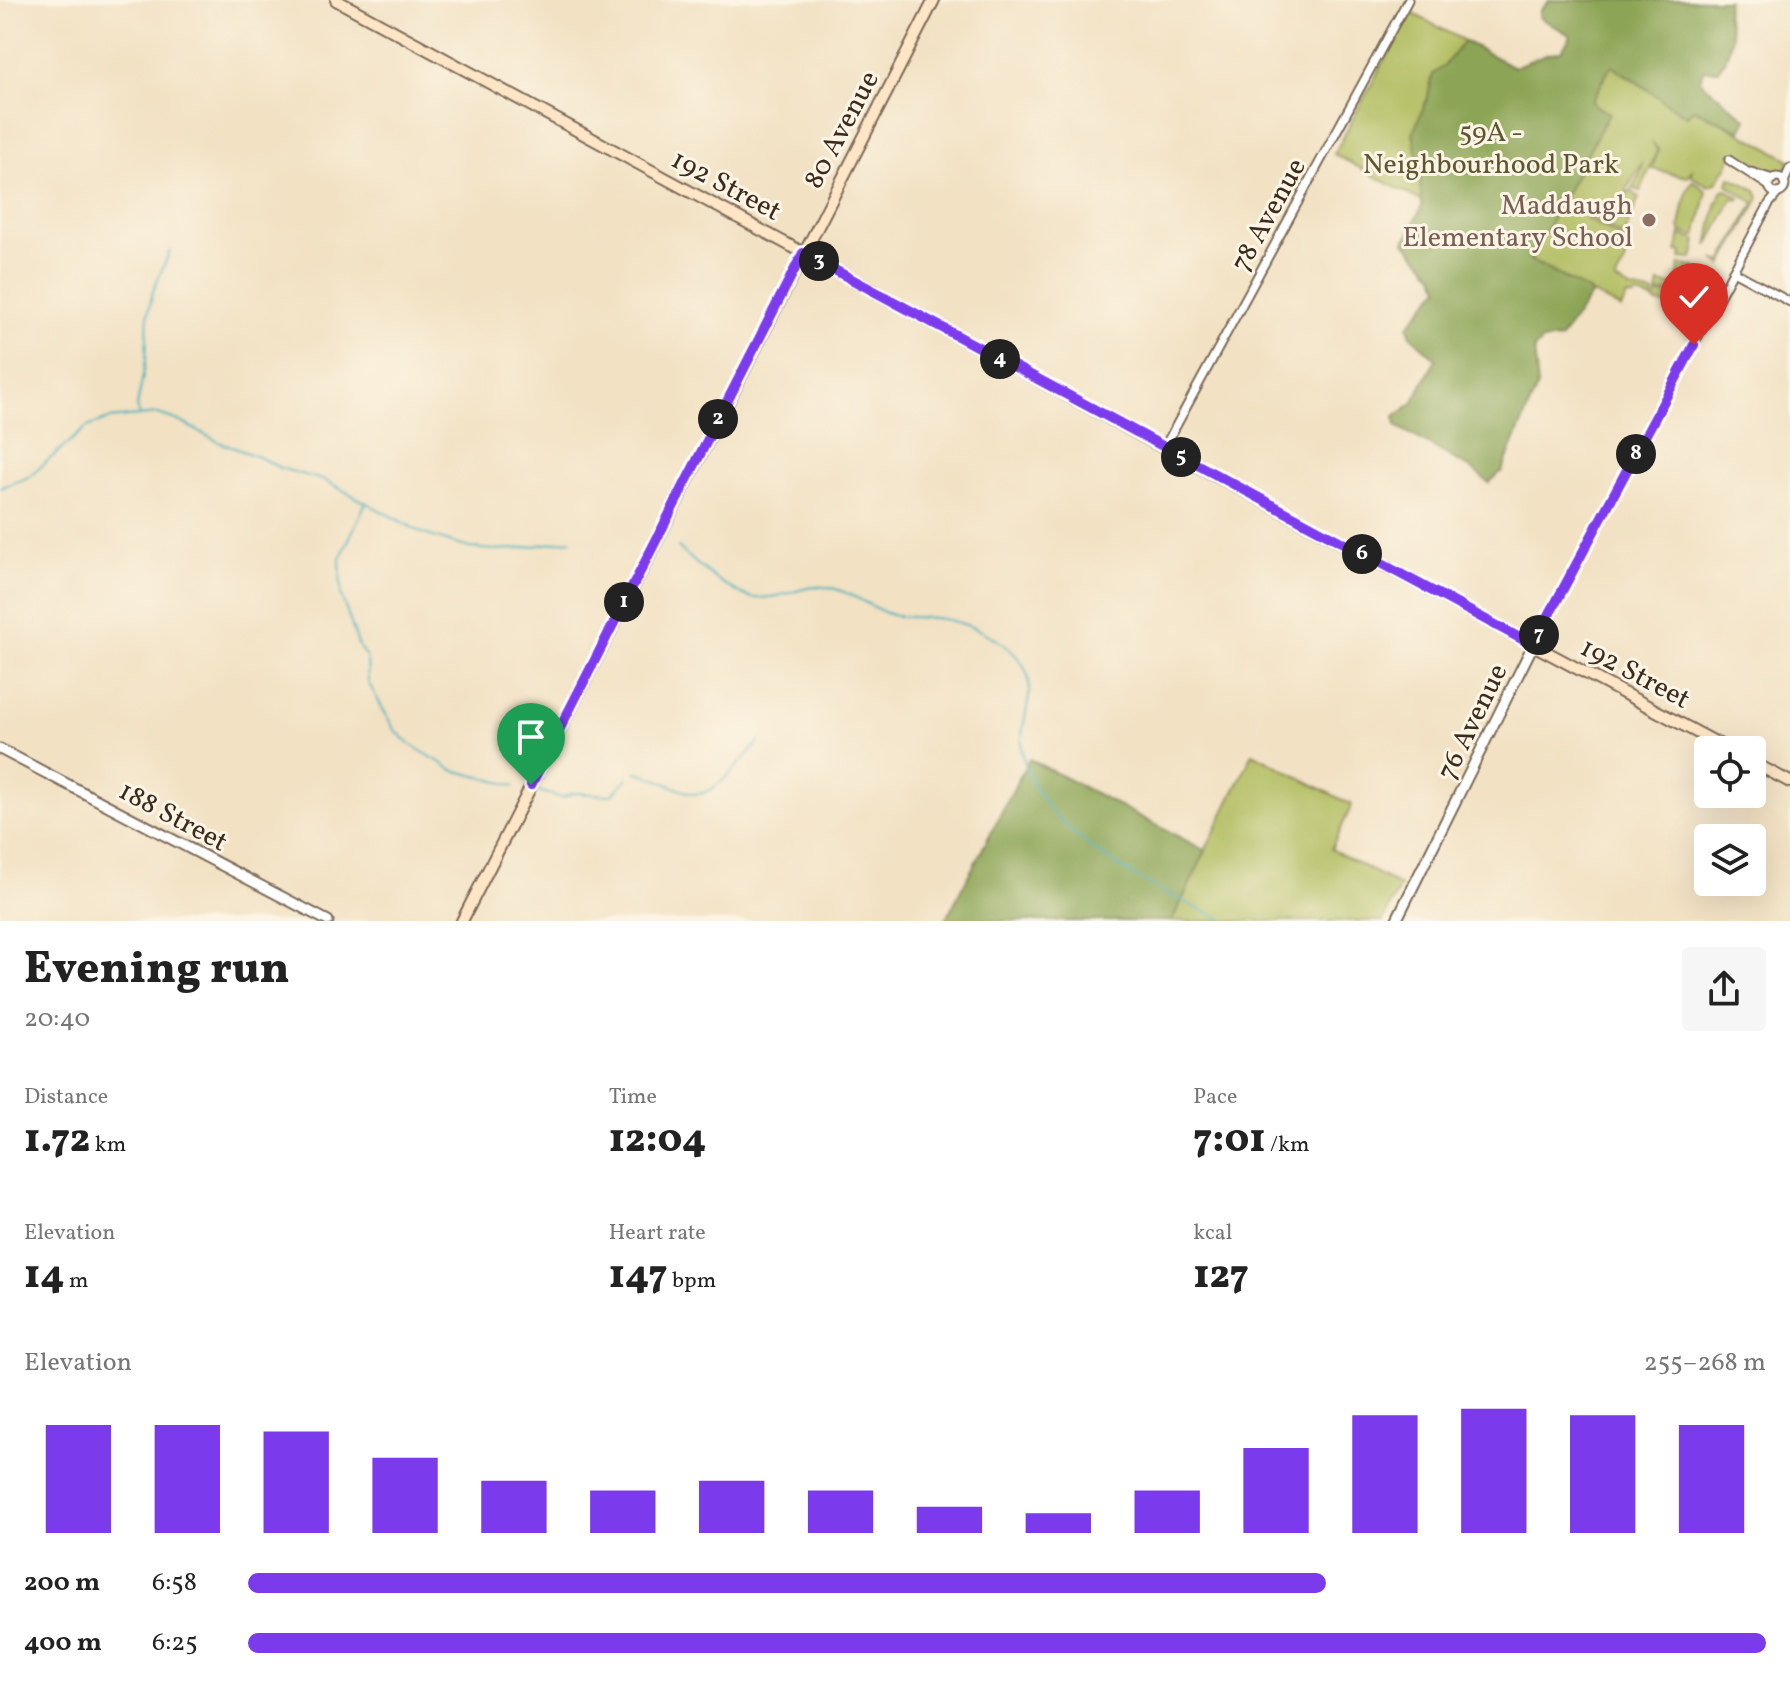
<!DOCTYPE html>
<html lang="en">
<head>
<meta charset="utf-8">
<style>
	body { margin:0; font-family:Vollkorn,serif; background:#f6f6f6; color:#222; height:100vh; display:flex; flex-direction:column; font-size:30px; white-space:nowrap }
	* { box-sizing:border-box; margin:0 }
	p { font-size:26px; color:#767676 }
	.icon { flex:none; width:44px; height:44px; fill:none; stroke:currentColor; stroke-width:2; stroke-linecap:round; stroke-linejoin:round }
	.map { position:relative; height:921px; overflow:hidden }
	.sheet { display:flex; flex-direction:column; background:#fff; flex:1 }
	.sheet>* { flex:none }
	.tools { position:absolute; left:1694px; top:736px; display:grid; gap:16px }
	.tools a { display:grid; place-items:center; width:72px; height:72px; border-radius:8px; background:#fff; box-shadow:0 8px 32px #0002; font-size:40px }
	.pin { position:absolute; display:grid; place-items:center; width:68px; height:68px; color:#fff; margin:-82px -34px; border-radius:50% 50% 50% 0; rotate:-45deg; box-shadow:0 0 8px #0007 }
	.pin .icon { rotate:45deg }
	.km { position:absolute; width:40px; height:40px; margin:-20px; border-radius:50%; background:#222; color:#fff; font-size:22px; line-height:40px; text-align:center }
	.round { display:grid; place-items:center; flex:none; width:84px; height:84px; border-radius:8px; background:#f6f6f6 }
	.head { display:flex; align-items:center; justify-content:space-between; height:136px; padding:0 24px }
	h1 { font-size:44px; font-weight:800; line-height:60px }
	.metrics { display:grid; grid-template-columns:repeat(3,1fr); gap:12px; height:136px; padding:8px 24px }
	.metrics div { display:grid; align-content:center }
	.metrics b { font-size:40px; font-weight:800 }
	.metrics small { font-size:22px; font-weight:400 }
	.metrics p { font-size:22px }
	.chart { height:224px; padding:16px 24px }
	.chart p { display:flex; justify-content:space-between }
	.chart svg { width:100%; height:144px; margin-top:8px; stroke:#7c3aed; stroke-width:6 }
	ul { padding:0 24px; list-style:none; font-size:26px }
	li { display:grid; grid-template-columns:128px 96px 1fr; align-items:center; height:60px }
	li i { height:20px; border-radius:10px; background:#7c3aed }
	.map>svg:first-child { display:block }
</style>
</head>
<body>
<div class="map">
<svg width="1790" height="921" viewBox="0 0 1790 921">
	<rect width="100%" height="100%" fill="#fcf5e5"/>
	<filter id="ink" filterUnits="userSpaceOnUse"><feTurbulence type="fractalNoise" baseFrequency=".0125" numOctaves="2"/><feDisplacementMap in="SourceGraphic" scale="16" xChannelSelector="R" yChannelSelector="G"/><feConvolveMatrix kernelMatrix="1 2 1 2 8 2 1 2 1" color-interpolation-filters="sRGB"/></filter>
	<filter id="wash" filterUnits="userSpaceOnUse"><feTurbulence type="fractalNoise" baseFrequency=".006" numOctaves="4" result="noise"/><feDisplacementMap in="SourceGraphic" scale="32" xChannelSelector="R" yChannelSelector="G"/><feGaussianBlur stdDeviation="1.8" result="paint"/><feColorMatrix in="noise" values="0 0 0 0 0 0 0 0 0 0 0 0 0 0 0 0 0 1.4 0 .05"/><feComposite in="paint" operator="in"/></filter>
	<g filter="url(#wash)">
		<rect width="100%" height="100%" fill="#f2e1c3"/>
		<g fill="#b0bc5e" stroke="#76733e" stroke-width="2">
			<polygon points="1410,12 1583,104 1592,101 1601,84 1607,59 1790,160 1786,168 1775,176 1766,174 1731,156 1726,170 1724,170 1716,183 1709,186 1692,177 1692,170 1688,177 1652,169 1659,150 1652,142 1657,150 1641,191 1632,188 1642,169 1642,164 1627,188 1627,194 1631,190 1639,198 1623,236 1588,217 1586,219 1629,242 1625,263 1615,281 1631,289 1654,294 1653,300 1637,295 1632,298 1627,296 1621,309 1334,154"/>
			<polygon points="1730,177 1756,190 1759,198 1722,266 1714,259 1722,262 1754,203 1728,185"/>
			<polygon points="1693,181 1707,191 1696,237 1681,231 1680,226 1687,190"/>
			<polygon points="1726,189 1740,198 1738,200 1733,198 1708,246 1716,205 1723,190"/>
			<polygon points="1681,234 1697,241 1694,255 1691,259 1681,258 1682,252 1677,251"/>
			<path d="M1680 264 1692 267 1690 276 1693 285C1683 286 1679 288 1676 297L1668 292 1657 293 1659 283 1676 286Z"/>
			<polygon points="1694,267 1716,277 1692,321 1689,303 1698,293 1692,277"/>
			<polygon points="1666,294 1679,303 1687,303 1690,320 1670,309 1670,307 1655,302 1657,295"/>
			<polygon points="1253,753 1352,805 1331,849 1400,886 1383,921 971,921 1048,769 1205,851"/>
		</g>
		<g fill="#8ca455" stroke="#64673a" stroke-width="2">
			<path d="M1550 0H1728C1724 19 1728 16 1731 32 1733 44 1725 61 1718 70H1703L1700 81 1747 119 1741 131 1694 109 1687 116C1660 101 1638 80 1611 66L1592 101 1594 105 1609 113 1530 260 1592 293 1560 339 1542 341 1534 349 1538 385 1502 471 1489 483 1472 469 1396 426 1395 416 1413 403 1436 359 1411 336 1408 326 1440 287 1434 275 1405 242 1422 206 1419 168 1413 133 1427 99 1433 74 1444 66 1464 41 1514 67 1546 54 1561 51 1571 36 1539 17 1540 10Z"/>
			<polygon points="1029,759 1206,851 1172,921 945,921"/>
		</g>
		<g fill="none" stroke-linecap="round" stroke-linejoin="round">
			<g stroke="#3eaeb9" stroke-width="2">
				<polyline points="139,414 137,406 146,360 148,314 153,291 170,251"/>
				<polyline points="0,488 29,477 87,427 109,419 158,414 179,421 219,442 261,458 280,468 326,481 424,534 469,548 493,550 516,549 571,540"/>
				<polyline points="365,504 340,559 341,595 359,647 367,659 368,682 394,729 411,745 453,770 515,786"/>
				<path d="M678 547C696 564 729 592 753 598 760 599 770 597 777 596 793 593 809 585 825 587 847 589 866 605 886 613 900 619 919 616 934 618 956 620 978 628 997 640 1060 681 1009 714 1025 765 1049 840 1159 892 1226 921"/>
				<path d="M636 772C655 775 680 793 696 794 716 795 747 755 760 741"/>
				<polyline points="538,791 562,798 573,793 612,795 628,778"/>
			</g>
		</g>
	</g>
	<g filter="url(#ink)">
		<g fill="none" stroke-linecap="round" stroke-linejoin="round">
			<g stroke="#7b6a58" stroke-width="11">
				<g id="minor">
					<polyline points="1729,160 1769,186"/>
					<polyline points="1751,172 1773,179"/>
					<circle cx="1777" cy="185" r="8"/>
					<polyline points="1784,182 1790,168"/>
					<polyline points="1733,271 1790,302"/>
					<polyline points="1164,448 1408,0"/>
					<polyline points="1533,645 1769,204 1778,193"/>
				</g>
			</g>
			<g stroke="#7b6a58" stroke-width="13">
				<g id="tertiary">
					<polyline points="0,749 328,921"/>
					<polyline points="1396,921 1533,645"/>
				</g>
			</g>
			<g stroke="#7b6a58" stroke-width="14">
				<g id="secondary">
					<polyline points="336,0 1164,448 1730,750"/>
					<polyline points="1752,762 1790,782"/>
					<polyline points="462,921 934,0"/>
				</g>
			</g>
			<use href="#minor" stroke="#fff" stroke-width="7"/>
			<use href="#tertiary" stroke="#fff" stroke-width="9"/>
			<use href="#secondary" stroke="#fde5c5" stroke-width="10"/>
		</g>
	</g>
	<g fill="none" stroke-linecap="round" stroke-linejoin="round" filter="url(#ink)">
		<g stroke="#fff" stroke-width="16">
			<polyline id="route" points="531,785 803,253 1533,645 1694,345"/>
		</g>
		<use href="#route" stroke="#7c3aed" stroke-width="10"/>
	</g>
	<circle fill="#8d6e63" stroke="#fcf5e5" stroke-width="3" cx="1649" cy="220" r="8"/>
	<g text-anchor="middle" stroke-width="6" stroke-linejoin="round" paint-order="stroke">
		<g font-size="28" fill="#3b2a1e" stroke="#fcf5e5">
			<text transform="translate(840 129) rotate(-62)" y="10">80 Avenue</text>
			<text transform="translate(727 184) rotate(28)" y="10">192 Street</text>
			<text transform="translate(1267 214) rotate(-61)" y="10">78 Avenue</text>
			<text transform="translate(1636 672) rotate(28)" y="10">192 Street</text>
			<text transform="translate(1471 721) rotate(-64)" y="10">76 Avenue</text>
			<text transform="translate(174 815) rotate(28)" y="10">188 Street</text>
		</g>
		<g font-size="28" fill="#5e5631" stroke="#fcf5e5">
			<text x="1491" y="141">59A -<tspan x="1491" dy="32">Neighbourhood Park</tspan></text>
		</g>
		<g font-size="28" fill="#785e54" stroke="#fcf5e5" text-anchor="end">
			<text x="1633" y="214">Maddaugh<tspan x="1633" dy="32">Elementary School</tspan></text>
		</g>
	</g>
</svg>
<div class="tools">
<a><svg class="icon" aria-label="locate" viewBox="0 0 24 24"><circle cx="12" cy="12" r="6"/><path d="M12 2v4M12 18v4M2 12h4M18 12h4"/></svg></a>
<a><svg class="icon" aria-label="layers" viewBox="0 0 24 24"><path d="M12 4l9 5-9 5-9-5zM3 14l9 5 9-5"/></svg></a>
</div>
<div class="pin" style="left:531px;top:785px;background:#1e9e55"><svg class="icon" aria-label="arrive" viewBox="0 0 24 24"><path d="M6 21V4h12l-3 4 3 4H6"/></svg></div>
<div class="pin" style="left:1694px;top:345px;background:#d93025"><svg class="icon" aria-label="check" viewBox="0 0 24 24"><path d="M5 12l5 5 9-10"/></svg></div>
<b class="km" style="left:624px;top:602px">1</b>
<b class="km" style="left:718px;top:419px">2</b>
<b class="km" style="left:819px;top:261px">3</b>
<b class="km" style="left:1000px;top:359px">4</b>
<b class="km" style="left:1181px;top:457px">5</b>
<b class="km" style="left:1362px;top:554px">6</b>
<b class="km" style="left:1539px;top:635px">7</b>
<b class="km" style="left:1636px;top:454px">8</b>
</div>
<section class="sheet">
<div class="head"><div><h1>Evening run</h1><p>20:40</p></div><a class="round"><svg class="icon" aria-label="share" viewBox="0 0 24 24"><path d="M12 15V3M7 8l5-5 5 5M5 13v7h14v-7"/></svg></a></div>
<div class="metrics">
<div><p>Distance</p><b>1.72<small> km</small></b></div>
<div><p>Time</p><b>12:04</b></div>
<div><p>Pace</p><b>7:01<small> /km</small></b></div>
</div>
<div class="metrics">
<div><p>Elevation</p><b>14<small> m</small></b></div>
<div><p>Heart rate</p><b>147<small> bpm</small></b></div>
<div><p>kcal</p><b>127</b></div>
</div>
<div class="chart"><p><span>Elevation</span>255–268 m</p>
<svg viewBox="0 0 160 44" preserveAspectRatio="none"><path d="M5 44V11M15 44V11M25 44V13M35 44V21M45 44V28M55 44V31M65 44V28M75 44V31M85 44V36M95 44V38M105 44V31M115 44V18M125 44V8M135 44V6M145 44V8M155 44V11"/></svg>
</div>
<ul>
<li><b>200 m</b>6:58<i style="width:71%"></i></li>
<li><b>400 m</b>6:25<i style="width:100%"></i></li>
</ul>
</section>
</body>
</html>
